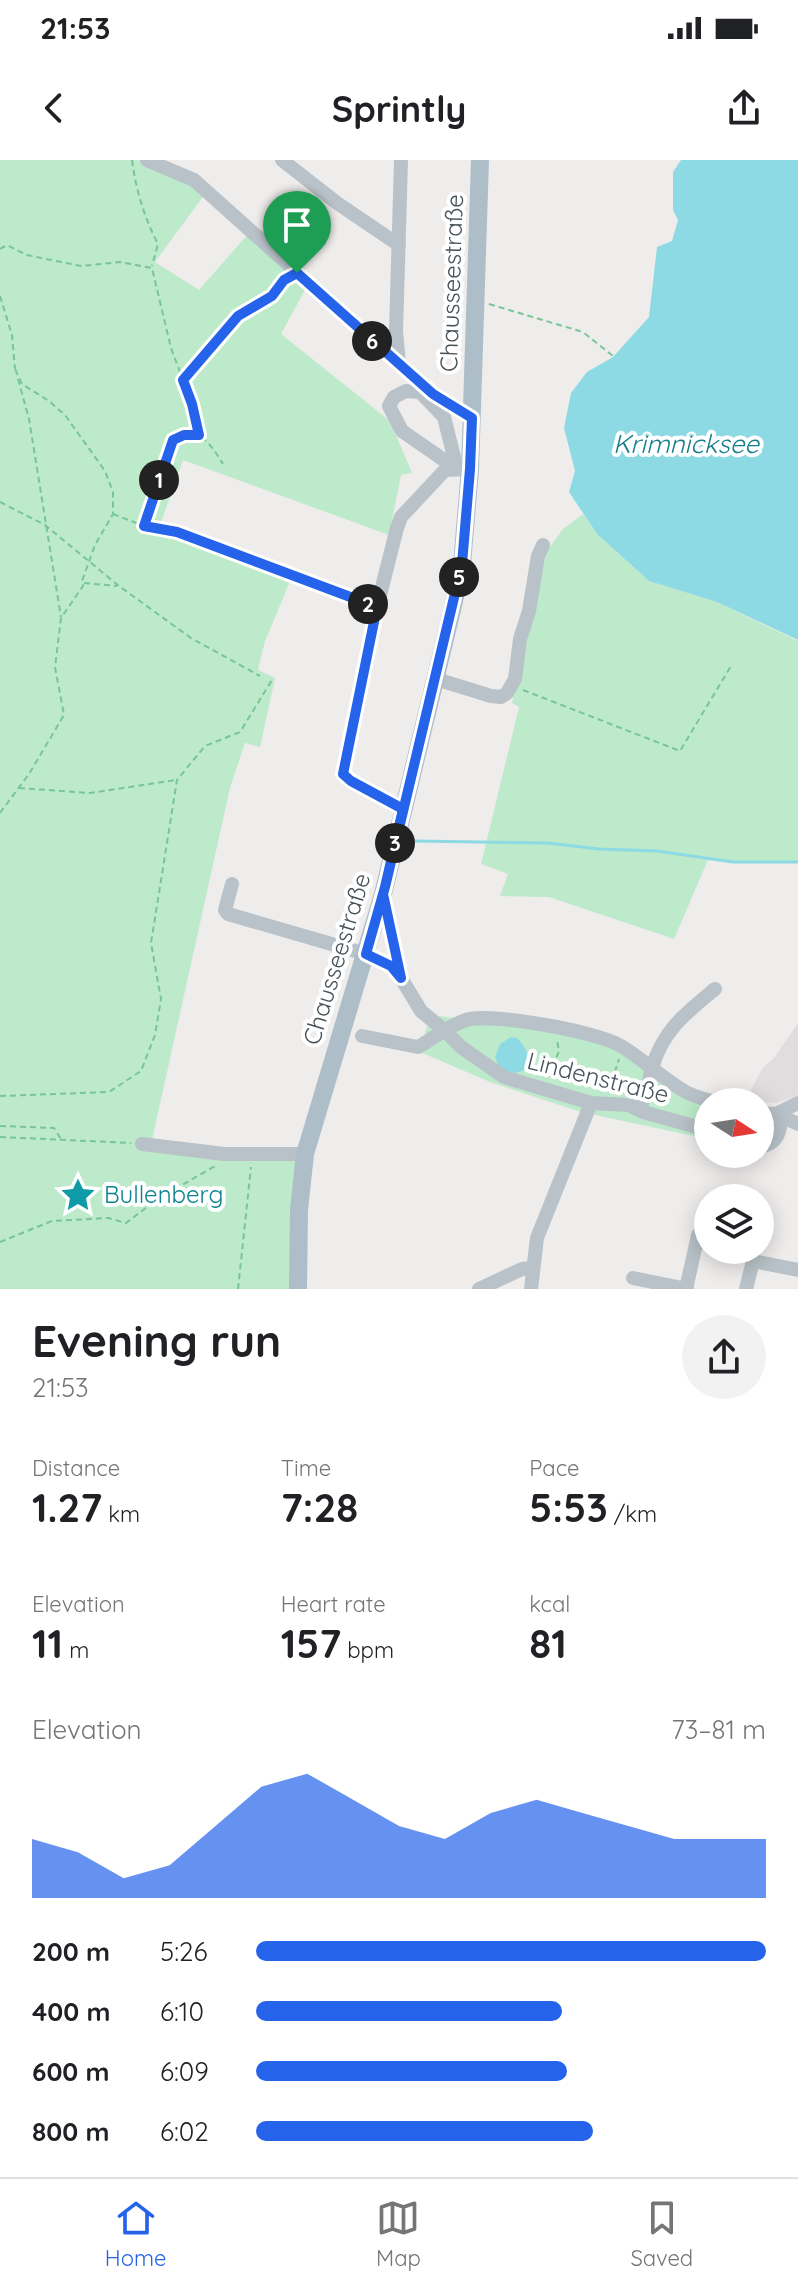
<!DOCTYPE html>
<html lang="en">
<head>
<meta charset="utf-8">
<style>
	body { margin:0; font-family:Quicksand,sans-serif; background:#f2f2f2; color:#202124; height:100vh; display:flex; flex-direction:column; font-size:30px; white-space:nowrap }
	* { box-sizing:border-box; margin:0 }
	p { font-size:26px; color:#757577 }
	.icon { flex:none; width:44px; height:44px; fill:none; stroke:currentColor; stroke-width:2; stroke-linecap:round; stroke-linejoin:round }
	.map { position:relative; height:1129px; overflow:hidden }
	.side { display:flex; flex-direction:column; background:#fff; flex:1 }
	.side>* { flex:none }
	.needle { width:52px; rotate:102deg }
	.controls { position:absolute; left:694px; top:928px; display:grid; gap:16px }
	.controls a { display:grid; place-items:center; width:80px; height:80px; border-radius:50%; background:#fff; box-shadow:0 4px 20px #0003; font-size:40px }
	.pin { position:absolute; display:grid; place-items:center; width:68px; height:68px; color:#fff; margin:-82px -34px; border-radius:50% 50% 50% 0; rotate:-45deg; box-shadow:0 0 8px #0007 }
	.pin .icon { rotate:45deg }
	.km { position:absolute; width:40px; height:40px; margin:-20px; border-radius:50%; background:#222; color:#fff; font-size:22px; line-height:40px; text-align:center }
	.round { display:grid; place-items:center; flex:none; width:84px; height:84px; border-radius:42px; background:#f2f2f2 }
	.overview { display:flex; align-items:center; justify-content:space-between; height:136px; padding:0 32px }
	h1 { font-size:44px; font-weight:700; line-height:60px }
	.stats { display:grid; grid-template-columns:repeat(3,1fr); gap:12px; height:136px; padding:8px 32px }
	.stats div { display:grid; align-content:center }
	.stats b { font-size:40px; font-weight:700 }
	.stats small { font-size:22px; font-weight:400 }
	.stats p { font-size:22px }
	.chart { height:224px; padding:16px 32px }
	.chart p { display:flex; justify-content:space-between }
	.chart svg { width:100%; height:144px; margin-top:8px; fill:#2563eb; opacity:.7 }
	ul { padding:0 32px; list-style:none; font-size:26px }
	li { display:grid; grid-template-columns:128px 96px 1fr; align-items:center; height:60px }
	li i { height:20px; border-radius:10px; background:#2563eb }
	.status { display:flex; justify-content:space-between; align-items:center; height:56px; padding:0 40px; background:#fff; direction:ltr }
	.status svg { height:22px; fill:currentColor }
	header { display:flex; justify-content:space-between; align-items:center; height:104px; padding:0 32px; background:#fff; font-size:36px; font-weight:700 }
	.tab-bar { display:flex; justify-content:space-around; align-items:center; height:112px; border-top:2px solid #e0e0e0; background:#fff; font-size:22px; color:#757577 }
	.tab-bar a { display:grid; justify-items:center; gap:4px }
	.tab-bar .on { color:#2563eb }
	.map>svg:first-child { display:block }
</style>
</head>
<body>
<div class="status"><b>21:53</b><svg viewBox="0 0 49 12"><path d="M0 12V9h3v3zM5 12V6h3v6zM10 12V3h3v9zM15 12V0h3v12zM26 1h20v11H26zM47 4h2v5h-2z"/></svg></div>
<header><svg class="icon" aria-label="back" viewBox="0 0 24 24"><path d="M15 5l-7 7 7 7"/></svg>Sprintly<svg class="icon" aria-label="share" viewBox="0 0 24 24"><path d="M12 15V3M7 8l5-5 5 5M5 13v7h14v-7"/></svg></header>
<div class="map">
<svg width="798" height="1129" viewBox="0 0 798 1129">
	<rect width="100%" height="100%" fill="#efecec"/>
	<polygon fill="#e0ddde" points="798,863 798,935 777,943 746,940 762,909 774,898"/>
	<g fill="#bdeaca">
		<polygon points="0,0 138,0 193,24 205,34 155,102 199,130 248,74 307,126 281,174 390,261 412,313 401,315 389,375 183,300 159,368 291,419 265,481 258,510 275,518 260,587 245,583 230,628 150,989 299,998 293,1129 0,1129"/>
		<polygon points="583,354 597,374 649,421 717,442 798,481 798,702 733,702 708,700 674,779 549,737 500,736 508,714 481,704 519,547 512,543 531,452 547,391 563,369"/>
		<polygon points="430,855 491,862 603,881 708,942 708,979 581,952 490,922 420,892"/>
	</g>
	<g fill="#8ddae4">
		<polygon points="681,0 798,0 798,480 717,442 649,421 597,374 569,332 575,311 564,268 571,233 587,212 613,197 649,157 657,87 672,81 678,60 673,50 673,12"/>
		<path d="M511 877 517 878C527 889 531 895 526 910L515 913 500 909 495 897 500 884Z"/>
	</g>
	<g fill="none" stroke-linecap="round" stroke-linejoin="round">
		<polyline stroke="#8ddae4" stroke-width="3" points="415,681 548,683 599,689 657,691 733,702 798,702"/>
		<g stroke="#78c598" stroke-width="2" stroke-dasharray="6 4" stroke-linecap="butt">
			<path d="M132 0C136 30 144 57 158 84L152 106"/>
			<polyline points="0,89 7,85 27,95 81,106 120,102 152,108 171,188 192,244 199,275"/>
			<polyline points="0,136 12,175 15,209"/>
			<polyline points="489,144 583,172 613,196"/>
			<polyline points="18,219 29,259 61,457"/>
			<polyline points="184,219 238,156 272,136 287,119"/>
			<polyline points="0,342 45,365 119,426 191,478 260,516"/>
			<polyline points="113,354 144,366 164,369"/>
			<path d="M144 366 173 280C200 267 209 282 223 304"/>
			<polyline points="84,423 117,426"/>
			<polyline points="523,530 680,591 731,506"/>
			<polyline points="19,628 90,633 176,620"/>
			<polyline points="0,653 29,614 64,555 55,507 61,458 83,426 82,421 95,385 113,354 113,332 105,311 65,255 49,241 22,224 15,209"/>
			<polyline points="390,763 397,796"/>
			<polyline points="549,916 559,891 557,880"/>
			<polyline points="609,931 619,899"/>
			<polyline points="0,936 109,932 141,911 155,875 161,839 151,783 177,620 205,586 240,572 272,520"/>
			<polyline points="0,966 54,968 61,979"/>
			<polyline points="0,977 131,983"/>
			<polyline points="0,1082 52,1061 108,1058 126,1063 159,1038 217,1005"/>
			<polyline points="238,1129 251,1007"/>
		</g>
		<g stroke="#b8c2c8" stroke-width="14">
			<polyline points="147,0 194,20 433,234 472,258"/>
			<polyline points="282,0 337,43 399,85"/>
			<polyline points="399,203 396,172 401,0"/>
			<polygon points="406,231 420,232 444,257 457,309 402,271 389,246 394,237"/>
			<polyline points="177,372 377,447"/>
			<polyline points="436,519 491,536 501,537 507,533 515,519 520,479 529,451 538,396 543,385"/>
			<polyline points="403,649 351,621 343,614 377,447 397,368 401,357 445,310 470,309"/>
			<polyline points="232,724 225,750 228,754 366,794 391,806 401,818 421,851 444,870 461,887 504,917 591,943 629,945 643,952 708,970"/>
			<path d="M362 876 418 887C434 878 448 866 466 860 489 852 600 872 621 886 643 899 663 919 686 932 695 937 705 939 715 942"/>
			<path d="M638 949C651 930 646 927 652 908 663 870 686 853 715 829"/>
			<polyline points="760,953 776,954 798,964"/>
			<polyline points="776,954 798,943"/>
			<polyline points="142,984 224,994 305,994"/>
			<path d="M760 986C777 985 781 971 781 957"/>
			<polyline points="633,1118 687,1129"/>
			<polyline points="479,1129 522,1109 532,1108"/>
			<polyline points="531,1129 537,1078 591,943"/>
			<polyline points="686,1129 698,1075"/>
			<polyline points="746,1129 753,1101 798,1110"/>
		</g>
		<polyline stroke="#aebec9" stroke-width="18" points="298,1129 299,1050 305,994 383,734 452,450 462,404 470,309 480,0"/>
	</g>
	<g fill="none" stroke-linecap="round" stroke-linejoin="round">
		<g stroke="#fff" stroke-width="16">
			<polyline id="route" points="297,113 284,120 272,136 238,156 183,220 192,244 199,275 184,275 173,280 144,366 177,372 377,447 343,614 351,621 403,649 385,727 366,794 391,806 401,818 383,734 385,727 462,404 470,309 472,258 433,234 297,113"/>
		</g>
		<use href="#route" stroke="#2563eb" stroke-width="10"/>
	</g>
	<defs>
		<g id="sight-bare" transform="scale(2.76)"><path d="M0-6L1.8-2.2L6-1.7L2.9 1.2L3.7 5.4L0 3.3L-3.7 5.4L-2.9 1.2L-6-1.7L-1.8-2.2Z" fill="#0f9aa8" stroke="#fff" stroke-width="2.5" paint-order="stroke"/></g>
	</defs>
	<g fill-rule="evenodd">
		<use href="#sight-bare" x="78" y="1035"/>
	</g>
	<g text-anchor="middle" stroke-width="8" stroke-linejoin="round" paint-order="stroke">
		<g font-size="24" fill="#465158" stroke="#fff">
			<text transform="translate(452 123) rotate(-88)" y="8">Chausseestraße</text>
			<text transform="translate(337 799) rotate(-73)" y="8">Chausseestraße</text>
			<text transform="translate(598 918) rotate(14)" y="8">Lindenstraße</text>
		</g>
		<g font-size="24" fill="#0d838f" stroke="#fff" text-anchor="start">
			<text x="104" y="1043">Bullenberg</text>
		</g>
		<g font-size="26" font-style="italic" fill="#167f8c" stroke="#fff">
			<text x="686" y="293">Krimnicksee</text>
		</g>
	</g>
</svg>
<div class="controls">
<a><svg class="needle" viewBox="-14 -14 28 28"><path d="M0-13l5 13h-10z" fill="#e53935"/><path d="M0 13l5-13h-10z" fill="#757577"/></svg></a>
<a><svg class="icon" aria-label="layers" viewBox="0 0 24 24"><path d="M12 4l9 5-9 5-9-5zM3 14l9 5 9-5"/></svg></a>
</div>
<div class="pin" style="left:297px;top:113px;background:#1e9e55"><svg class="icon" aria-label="arrive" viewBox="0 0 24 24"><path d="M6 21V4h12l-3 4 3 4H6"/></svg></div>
<b class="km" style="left:159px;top:320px">1</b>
<b class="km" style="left:368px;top:444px">2</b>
<b class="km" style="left:395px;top:683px">3</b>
<b class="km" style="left:459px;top:417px">5</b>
<b class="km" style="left:372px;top:181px">6</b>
</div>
<section class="side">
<div class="overview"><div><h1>Evening run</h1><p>21:53</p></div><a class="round"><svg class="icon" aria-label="share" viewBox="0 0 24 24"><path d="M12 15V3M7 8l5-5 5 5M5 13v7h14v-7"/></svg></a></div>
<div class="stats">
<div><p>Distance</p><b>1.27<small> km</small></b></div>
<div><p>Time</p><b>7:28</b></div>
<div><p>Pace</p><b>5:53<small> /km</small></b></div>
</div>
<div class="stats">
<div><p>Elevation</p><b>11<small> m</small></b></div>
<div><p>Heart rate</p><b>157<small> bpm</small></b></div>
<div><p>kcal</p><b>81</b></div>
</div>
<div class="chart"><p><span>Elevation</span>73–81 m</p>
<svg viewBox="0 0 160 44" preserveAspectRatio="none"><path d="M0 44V26L10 30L20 38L30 34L40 22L50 10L60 6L70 14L80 22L90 26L100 18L110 14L120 18L130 22L140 26L150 26L160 26V44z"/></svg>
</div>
<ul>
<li><b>200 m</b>5:26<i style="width:100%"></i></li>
<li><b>400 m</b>6:10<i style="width:60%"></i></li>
<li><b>600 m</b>6:09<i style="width:61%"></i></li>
<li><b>800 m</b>6:02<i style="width:66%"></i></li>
</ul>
</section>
<nav class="tab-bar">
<a class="on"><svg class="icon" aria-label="home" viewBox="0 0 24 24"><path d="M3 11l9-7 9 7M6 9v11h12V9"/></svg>Home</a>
<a><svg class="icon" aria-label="map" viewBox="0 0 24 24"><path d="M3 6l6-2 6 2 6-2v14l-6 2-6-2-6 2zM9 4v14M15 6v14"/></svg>Map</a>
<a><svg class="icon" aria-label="saved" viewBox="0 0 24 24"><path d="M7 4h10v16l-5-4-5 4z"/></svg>Saved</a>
</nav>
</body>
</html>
